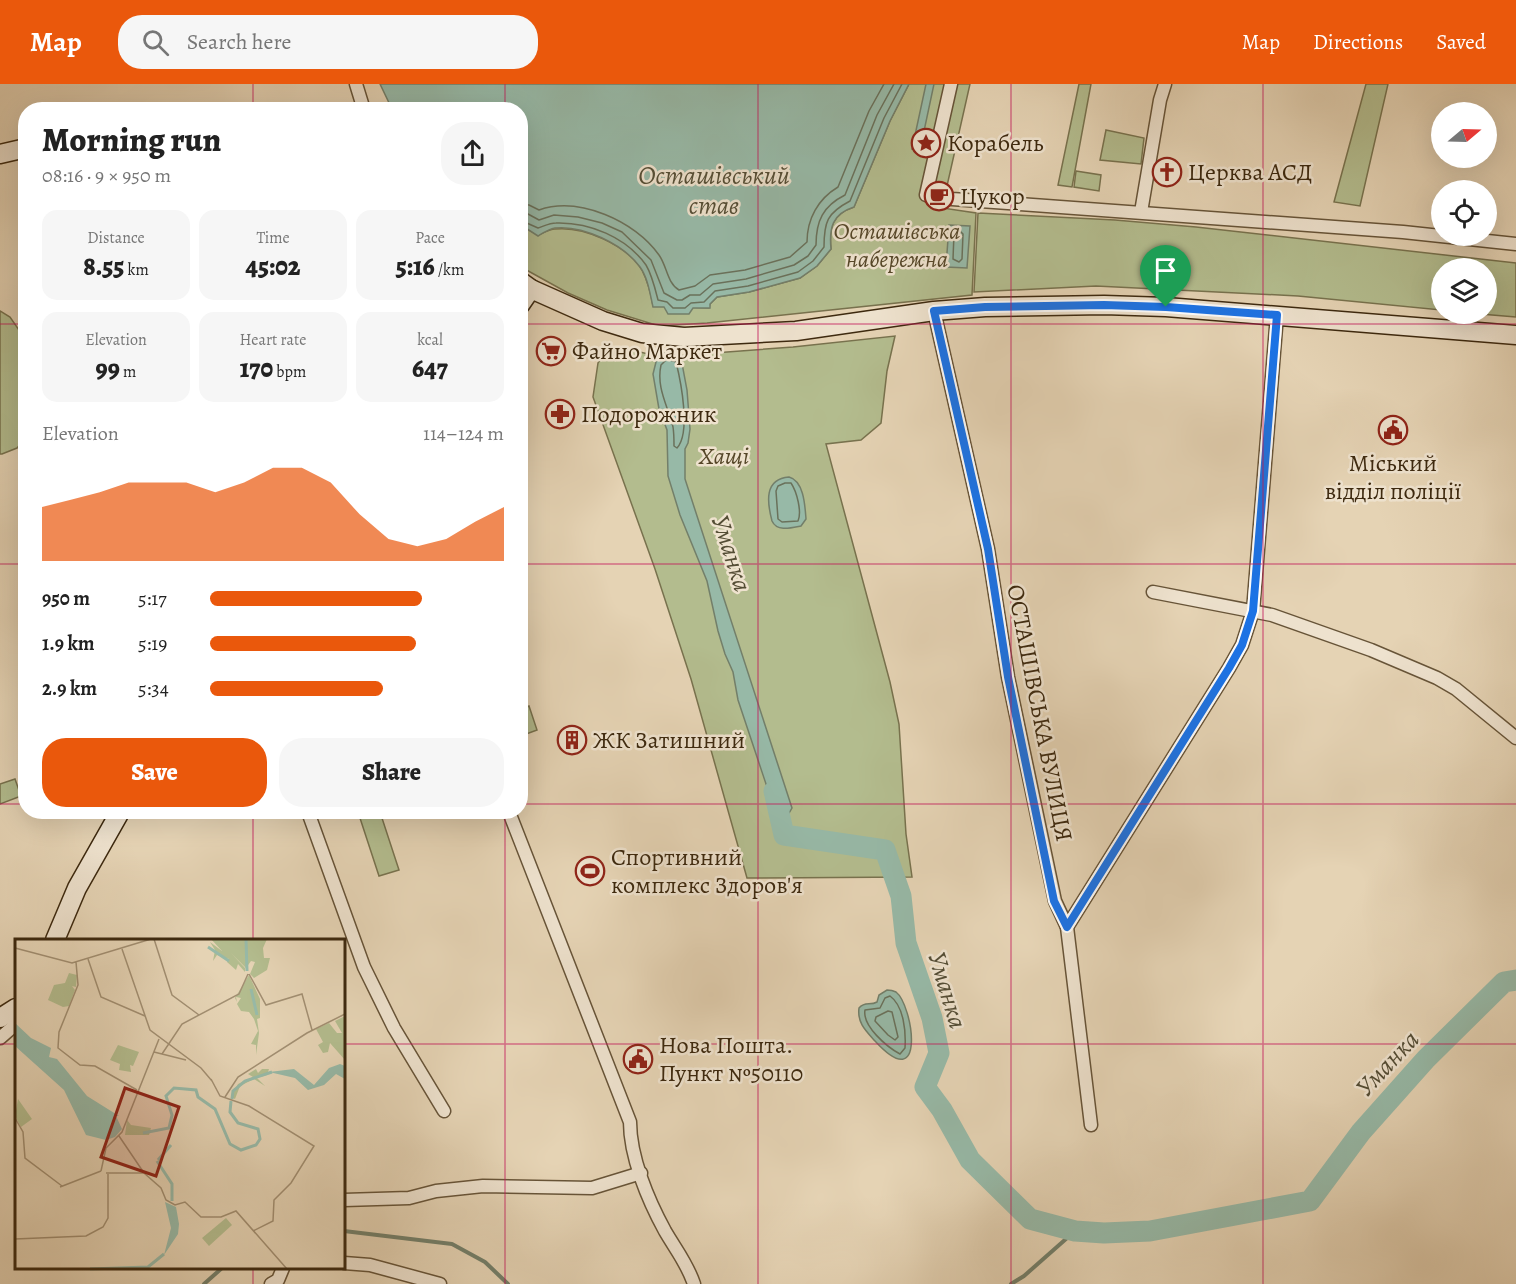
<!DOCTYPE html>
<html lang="en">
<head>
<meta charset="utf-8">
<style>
	body { margin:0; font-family:Alegreya,serif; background:#f6f6f6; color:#222; height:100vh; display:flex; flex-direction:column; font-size:22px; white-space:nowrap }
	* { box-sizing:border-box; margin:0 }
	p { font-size:20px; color:#767676 }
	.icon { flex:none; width:33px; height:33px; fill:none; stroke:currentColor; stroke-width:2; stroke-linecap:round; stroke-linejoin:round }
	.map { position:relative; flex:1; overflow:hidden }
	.drawer { position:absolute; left:18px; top:18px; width:510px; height:717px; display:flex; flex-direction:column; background:#fff; border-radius:24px; box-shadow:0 6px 24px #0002 }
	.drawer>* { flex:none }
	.needle { width:39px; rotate:71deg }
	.controls { position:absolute; left:1431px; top:18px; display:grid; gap:12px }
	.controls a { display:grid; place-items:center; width:66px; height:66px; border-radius:50%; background:#fff; box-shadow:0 6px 24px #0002; font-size:30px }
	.pin { position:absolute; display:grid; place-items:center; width:51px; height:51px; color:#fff; margin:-62px -26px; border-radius:50% 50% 50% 0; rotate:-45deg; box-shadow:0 0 6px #0007 }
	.pin .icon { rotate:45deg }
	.round { display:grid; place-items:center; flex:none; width:63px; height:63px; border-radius:24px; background:#f6f6f6 }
	.summary { display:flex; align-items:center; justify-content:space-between; height:102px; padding:0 24px }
	h1 { font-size:33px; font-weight:800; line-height:45px }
	.stats { display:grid; grid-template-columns:repeat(3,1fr); gap:9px; height:102px; padding:6px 24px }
	.stats div { display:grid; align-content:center; border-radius:15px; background:#f6f6f6; text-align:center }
	.stats b { font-size:26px; font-weight:800 }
	.stats small { font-size:16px; font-weight:400 }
	.stats p { font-size:16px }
	.chart { height:168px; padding:12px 24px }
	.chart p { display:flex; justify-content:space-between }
	.chart svg { width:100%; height:108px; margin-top:6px; fill:#ea580c; opacity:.7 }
	.primary-button { display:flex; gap:12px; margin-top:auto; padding:12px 24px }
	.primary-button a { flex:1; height:69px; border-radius:24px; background:#ea580c; color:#fff; font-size:24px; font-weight:800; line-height:69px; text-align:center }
	.primary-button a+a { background:#f6f6f6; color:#222 }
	ul { padding:0 24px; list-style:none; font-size:20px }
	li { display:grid; grid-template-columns:96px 72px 1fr; align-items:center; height:45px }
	li i { height:15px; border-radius:8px; background:#ea580c }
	header { display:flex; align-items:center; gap:36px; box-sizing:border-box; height:84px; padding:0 30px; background:#ea580c; color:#fff }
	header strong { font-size:28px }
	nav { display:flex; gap:33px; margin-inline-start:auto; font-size:21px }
	.search { width:420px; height:54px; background:#f6f6f6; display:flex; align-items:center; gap:15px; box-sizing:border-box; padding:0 21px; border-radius:24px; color:#767676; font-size:22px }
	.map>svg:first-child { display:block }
</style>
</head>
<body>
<header>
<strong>Map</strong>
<div class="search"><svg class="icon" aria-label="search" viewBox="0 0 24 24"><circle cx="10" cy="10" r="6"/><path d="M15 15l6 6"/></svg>Search here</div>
<nav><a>Map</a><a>Directions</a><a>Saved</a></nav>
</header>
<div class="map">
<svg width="1516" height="1200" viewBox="0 0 1516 1200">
	<rect width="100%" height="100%" fill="#e5d3b4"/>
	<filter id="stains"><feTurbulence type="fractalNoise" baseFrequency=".00333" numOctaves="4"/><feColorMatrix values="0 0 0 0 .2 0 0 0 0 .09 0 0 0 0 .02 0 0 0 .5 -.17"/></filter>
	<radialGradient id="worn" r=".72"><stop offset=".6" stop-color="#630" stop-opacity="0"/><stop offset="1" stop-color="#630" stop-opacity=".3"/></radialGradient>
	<g fill="#b3bc8e" stroke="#78724e" stroke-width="1.5">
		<path d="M909 0H970L942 124 976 129 972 211 707 239 659 242 607 226 568 209 521 183 520 141 538 151C543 149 550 145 555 145 584 142 627 161 642 186 648 198 651 210 653 222L709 224 710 220 717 213 749 208 800 194 817 182 831 165C829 144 832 130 854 123L890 37Z"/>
		<polygon points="1079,0 1091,0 1072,103 1058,101"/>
		<polygon points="1366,0 1388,0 1360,122 1334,118"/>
		<polygon points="1106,46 1144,54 1141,80 1100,76"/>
		<polygon points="1076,87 1101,91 1099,107 1074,103"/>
		<polygon points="978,129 1115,136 1196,143 1516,179 1516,233 1480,230 1486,230 1486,184 1442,184 1441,226 1298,212 1096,202 974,208"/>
		<polygon points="0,227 10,233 19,246 25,303 25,355 17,364 2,370 0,370"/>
		<polygon points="895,252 887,287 881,339 861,356 826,360 890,598 899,640 906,750 912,793 747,794 691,595 655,485 593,313 598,279 606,266 628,265 660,273 793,263"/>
		<polygon points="529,622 537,646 521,652 521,625"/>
		<polygon points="15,695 21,712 0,720 0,700"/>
		<polygon points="358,728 380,728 399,786 379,792"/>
	</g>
	<g fill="#97b9a7" stroke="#737f6a" stroke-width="1.5">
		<path d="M380 0H909L890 37 854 123C832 130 829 144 831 165L817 182 800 194 749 208 717 213 710 220V224H693L689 230H668L664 223H653C650 210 648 194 640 183 623 160 583 141 555 144 549 145 543 149 538 152L521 141 520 26 392 25Z"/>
		<polygon points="926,0 934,0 920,66 912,65"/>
		<polygon points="949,141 970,142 967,184 946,183"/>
		<polygon points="664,269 678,271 681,274 687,306 690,345 688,359 685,365 685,395 792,724 788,731 778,736 738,616 733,588 725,570 718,547 707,497 680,431 668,392 667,346 659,325 653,290 657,274"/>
		<path d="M789 393C804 397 805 422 806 435L801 442C791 444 777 448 772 437 767 418 764 395 789 393Z"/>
		<path d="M887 906C891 906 892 906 896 908 913 921 927 1014 875 957 866 947 857 939 859 924 865 917 870 922 877 918L879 911Z"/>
	</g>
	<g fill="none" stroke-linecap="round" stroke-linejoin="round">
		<g stroke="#6a715b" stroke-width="1.5">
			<path d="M520 120 529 121 539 126C579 112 635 137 659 171 667 182 667 199 679 206L695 202 710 191 745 186 790 173 807 158C807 135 818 115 838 103L869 27 884 0"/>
			<path d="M520 129 528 130 539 136 554 131 578 133 602 139 622 148 651 176 664 209 677 216H682L690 211H700L713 200 746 195 794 181 808 172 816 161C816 137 823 122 845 111L877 31 894 0"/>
			<path d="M520 136 538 144C544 142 550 139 556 139 589 138 626 153 646 181 652 191 655 204 658 216L667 218 673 224H685L691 219 704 218 715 207 748 202 798 188 813 177 824 163C824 138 827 129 850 117L884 34 902 0"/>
			<polygon points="956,147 961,148 963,150 962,175 959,178 953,175 954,150"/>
			<path d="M667 275 676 278C681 298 691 349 677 364L674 362C674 356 674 349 673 343 668 322 656 304 661 281Z"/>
			<path d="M785 399H791C797 408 802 428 798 437L782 438 778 435 776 407 778 402Z"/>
			<path d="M890 912C904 922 906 948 905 964L900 970C887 963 862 942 865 926L880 924 885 914Z"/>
			<polygon points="888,927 892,928 898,953 895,956 888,951 875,937 876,933"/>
		</g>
		<g stroke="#737f6a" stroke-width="4">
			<polyline points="344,1147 452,1160 485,1178 508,1200"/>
			<polyline points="204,1200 222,1184"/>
			<polyline points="1011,1200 1024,1192 1075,1147"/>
		</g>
		<polyline stroke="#97b9a7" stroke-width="21" points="774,707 784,751 885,766 901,812 906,859 932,934 939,969 925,1003 942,1026 970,1076 1030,1135 1075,1147 1104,1149 1150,1147 1310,1117 1361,1048 1426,975 1504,898 1516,896"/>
		<g stroke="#675438" stroke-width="15">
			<g id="minor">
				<polyline points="356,0 364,26"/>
				<polyline points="951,0 926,111 952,115 1403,148 1516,160"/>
				<polyline points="1141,128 1160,16 1165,0"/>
				<polyline points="934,227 988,465 1008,593 1055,817 1067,843 1091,1041"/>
				<polyline points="1153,508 1272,531 1371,566 1437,594 1456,605 1516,654"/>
				<polyline points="308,728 364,883 394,944 444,1027"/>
				<path d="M509 728 630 1038C630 1073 648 1116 665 1147 676 1166 687 1179 694 1200"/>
				<polyline points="1067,843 1229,584 1242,561 1253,527 1277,231"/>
				<polyline points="0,954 16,940"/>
				<polyline points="344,1116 409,1114 436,1107 483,1102 592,1104 641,1089"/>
				<polyline points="344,1179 370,1181 440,1200"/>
				<polyline points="271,1200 278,1196 283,1184"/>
			</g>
		</g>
		<g stroke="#3d290f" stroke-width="21">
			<g id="secondary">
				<polyline points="0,70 26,64"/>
				<polyline points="520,197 531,205 603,237 642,249 684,253 796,247 934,227 985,223 1104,221 1166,223 1516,251"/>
				<polyline points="520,221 531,205"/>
				<polyline points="55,856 77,804 120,728"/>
				<polyline points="0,934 16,924"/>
			</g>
		</g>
		<use href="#minor" stroke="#eee2ce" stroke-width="12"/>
		<use href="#secondary" stroke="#eee2ce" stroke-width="18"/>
	</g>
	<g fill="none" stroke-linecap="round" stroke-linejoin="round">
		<g stroke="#fff" stroke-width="12">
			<polygon id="route" points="1104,221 1166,223 1277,231 1253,527 1242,561 1229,584 1067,843 1054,817 1008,593 988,465 934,227 985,223"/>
		</g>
		<use href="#route" stroke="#1a73e8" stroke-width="8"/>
	</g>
	<path fill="none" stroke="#c2185b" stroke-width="1.5" stroke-opacity="0.55" d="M253 0V26M505 0V26M758 0V1200M1011 0V1200M1263 0V1200M0 240H26M520 240H1516M0 480H26M520 480H1516M0 720H26M520 720H1516M253 728V856M505 728V1200M0 960H16M344 960H1516M253 1184V1200"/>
	<defs>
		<g id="sight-ring" transform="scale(1.5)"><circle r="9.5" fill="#eee2ce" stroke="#8f2418" stroke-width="1.5"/><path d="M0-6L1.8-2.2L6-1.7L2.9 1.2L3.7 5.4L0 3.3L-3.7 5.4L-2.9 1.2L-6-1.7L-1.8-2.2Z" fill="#8f2418"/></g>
		<g id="church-ring" transform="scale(1.5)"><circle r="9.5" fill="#eee2ce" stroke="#8f2418" stroke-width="1.5"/><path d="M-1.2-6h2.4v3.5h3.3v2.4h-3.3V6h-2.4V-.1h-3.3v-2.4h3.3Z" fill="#8f2418"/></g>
		<g id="cafe-ring" transform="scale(1.5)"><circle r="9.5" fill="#eee2ce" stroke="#8f2418" stroke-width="1.5"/><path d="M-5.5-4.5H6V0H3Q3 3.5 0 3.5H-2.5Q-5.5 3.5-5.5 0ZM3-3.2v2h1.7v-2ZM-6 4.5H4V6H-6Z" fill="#8f2418"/></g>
		<g id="supermarket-ring" transform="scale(1.5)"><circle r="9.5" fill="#eee2ce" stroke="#8f2418" stroke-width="1.5"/><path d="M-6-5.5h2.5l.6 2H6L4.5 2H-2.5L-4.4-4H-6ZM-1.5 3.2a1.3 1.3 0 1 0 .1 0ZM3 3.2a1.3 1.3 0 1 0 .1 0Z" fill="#8f2418"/></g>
		<g id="pharmacy-ring" transform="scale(1.5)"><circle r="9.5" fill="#eee2ce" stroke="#8f2418" stroke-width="1.5"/><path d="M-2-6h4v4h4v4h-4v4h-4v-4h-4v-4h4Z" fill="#8f2418"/></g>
		<g id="civic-ring" transform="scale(1.5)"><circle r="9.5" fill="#eee2ce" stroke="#8f2418" stroke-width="1.5"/><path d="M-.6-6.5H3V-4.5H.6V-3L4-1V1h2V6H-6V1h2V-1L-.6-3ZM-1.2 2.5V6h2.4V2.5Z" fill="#8f2418"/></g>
		<g id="building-ring" transform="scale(1.5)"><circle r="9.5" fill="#eee2ce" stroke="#8f2418" stroke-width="1.5"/><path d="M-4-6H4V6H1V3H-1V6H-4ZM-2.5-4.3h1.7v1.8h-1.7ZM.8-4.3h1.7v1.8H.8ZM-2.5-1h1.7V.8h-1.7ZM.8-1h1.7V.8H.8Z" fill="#8f2418"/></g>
		<g id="stadium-ring" transform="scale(1.5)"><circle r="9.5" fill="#eee2ce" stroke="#8f2418" stroke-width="1.5"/><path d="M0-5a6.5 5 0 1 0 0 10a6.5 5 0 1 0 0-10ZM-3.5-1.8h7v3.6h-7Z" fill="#8f2418"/></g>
	</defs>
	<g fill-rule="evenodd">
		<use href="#sight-ring" x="926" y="59"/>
		<use href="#church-ring" x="1167" y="88"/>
		<use href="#cafe-ring" x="939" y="112"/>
		<use href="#supermarket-ring" x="551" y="267"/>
		<use href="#pharmacy-ring" x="560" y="330"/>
		<use href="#civic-ring" x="1393" y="346"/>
		<use href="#building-ring" x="572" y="656"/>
		<use href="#stadium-ring" x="590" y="787"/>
		<use href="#civic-ring" x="638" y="975"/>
	</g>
	<g text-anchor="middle" stroke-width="5" stroke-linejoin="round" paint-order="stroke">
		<g font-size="24" fill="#3d290f" stroke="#eee2ce" text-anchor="start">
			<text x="947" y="67">Корабель</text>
			<text x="1188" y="96">Церква АСД</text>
			<text x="960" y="120">Цукор</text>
			<text x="572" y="275">Файно Маркет</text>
			<text x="581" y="338">Подорожник</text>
			<text x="1393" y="387" text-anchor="middle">Міський<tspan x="1393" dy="28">відділ поліції</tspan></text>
			<text x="593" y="664">ЖК Затишний</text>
			<text x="611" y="781">Спортивний<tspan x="611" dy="28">комплекс Здоров'я</tspan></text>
			<text x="659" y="969">Нова Пошта.<tspan x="659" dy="28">Пункт №50110</tspan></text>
		</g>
		<g font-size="24" font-style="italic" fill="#554628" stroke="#eee2ce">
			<text x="897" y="155">Осташівська<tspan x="897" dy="28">набережна</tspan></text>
			<text x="724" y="380">Хащі</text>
		</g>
		<g font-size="24" fill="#3d290f" stroke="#eee2ce">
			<text transform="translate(1040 629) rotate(79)" y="8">ОСТАШІВСЬКА ВУЛИЦЯ</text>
		</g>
		<g font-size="26" font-style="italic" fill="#544d35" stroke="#eee2ce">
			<text x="714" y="100">Осташівський<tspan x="714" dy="30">став</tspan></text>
			<text transform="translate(732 469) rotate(72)" y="9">Уманка</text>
			<text transform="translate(948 906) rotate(73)" y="9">Уманка</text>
			<text transform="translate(1387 979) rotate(-47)" y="9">Уманка</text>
		</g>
	</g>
	<g transform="translate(15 855)">
		<rect width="330" height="330" fill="#e5d3b4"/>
		<path d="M196 0H252L248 9 249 19H255L252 31 239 39 235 35 240 23 236 22 231 29 216 14 230 29V33L223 25 221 31 212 23 214 20 202 16 198 22 200 11 195 3 207 12ZM54 34 62 36 61 48 57 47 60 51 54 67 48 68 33 61 39 46 50 44ZM234 36 245 60V79L242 80 244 94 241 116V106L236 105 243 92 239 80 234 73 226 72 222 65 226 59 221 58 222 63 220 59ZM330 77V121L315 104 313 113 308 114 303 106 308 103 301 90 314 84 322 94H327L320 82ZM103 106 124 113 118 127 115 126 116 133 104 131 105 125 95 121ZM241 130 243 134 247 130H254L252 136 242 139 250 147 239 140 225 147 220 160 216 158 223 145 238 138 233 135ZM3 160 17 180 6 188 0 177ZM112 181 116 186 136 189 134 196H110ZM211 279 217 286 194 307 187 299Z" fill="#b3bc8e"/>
		<path d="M0 84 16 99 36 109 34 118 42 120 72 157 104 177H101L107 190 100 198 91 201 71 196 49 151 0 107ZM325 125 330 127V140L321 135 309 146 293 151 280 139 254 133 279 130 299 146 314 129ZM150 263 161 268 164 285 163 295 149 316 156 289Z" fill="#97b9a7"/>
		<path fill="none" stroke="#97b9a7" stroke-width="3" d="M231 0 232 32M193 8 214 22M236 50 242 76M217 160 218 152 230 142 257 133M128 194 154 189 157 176 151 157 159 149 181 151 183 158 200 170 215 205 226 211 241 206 245 200 243 190 223 184 215 173 216 162M143 221 156 206M142 222 157 245V262M75 330 133 328 149 315"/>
		<path fill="none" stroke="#a28f72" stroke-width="1.5" d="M139 0 157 56 184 76M0 9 57 24 136 0M107 10 135 91 186 129 197 142M73 20 86 58 130 77M61 23 63 46 44 93 43 109 65 126 80 127 122 151M234 35 251 66 287 55 297 91M139 113 171 121M147 115 167 85 224 55 233 35M196 140 205 157 234 167 299 207 276 244 259 261 258 282 238 292M210 158 223 138 292 94 330 75M0 179 8 193 10 219 47 247M104 197 129 234 146 249 151 261 160 266 170 263 186 278H206L221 272 272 330M86 232 91 209 107 193 144 100M91 234H129M45 248 86 232M0 300 71 297 88 288 93 279V235"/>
		<path fill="#8f2418" fill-opacity="0.15" stroke="#8f2418" stroke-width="3" d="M110 149 164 168 141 237 86 218Z"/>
		<rect width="330" height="330" fill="none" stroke="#3d290f" stroke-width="3"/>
	</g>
	<rect width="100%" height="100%" filter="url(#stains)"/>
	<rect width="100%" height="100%" fill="url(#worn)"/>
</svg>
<div class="controls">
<a><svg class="needle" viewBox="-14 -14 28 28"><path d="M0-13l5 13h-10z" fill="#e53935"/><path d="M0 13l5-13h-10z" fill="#767676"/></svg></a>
<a><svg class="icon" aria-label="locate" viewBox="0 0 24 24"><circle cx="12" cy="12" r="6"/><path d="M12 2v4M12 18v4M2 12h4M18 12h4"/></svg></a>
<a><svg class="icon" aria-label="layers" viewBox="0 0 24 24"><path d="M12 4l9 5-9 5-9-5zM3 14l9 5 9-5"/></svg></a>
</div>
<div class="pin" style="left:1166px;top:223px;background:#1e9e55"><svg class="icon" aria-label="arrive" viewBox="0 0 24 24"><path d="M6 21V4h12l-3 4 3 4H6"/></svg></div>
<section class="drawer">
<div class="summary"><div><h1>Morning run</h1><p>08:16 · 9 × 950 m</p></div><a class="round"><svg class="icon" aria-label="share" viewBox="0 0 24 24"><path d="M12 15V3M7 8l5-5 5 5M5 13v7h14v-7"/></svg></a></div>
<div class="stats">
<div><p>Distance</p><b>8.55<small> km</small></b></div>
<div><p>Time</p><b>45:02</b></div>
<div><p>Pace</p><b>5:16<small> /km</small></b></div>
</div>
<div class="stats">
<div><p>Elevation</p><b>99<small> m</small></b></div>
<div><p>Heart rate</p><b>170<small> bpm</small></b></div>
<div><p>kcal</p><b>647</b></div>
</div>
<div class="chart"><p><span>Elevation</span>114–124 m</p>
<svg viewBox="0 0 160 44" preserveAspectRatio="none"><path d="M0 44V22L10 19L20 16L30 12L40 12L50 12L60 16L70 12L80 6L90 6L100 12L110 25L120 35L130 38L140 35L150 28L160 22V44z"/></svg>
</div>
<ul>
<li><b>950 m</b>5:17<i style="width:72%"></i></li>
<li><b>1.9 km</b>5:19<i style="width:70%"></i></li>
<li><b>2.9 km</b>5:34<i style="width:59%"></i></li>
</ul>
<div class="primary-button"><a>Save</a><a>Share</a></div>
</section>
</div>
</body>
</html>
